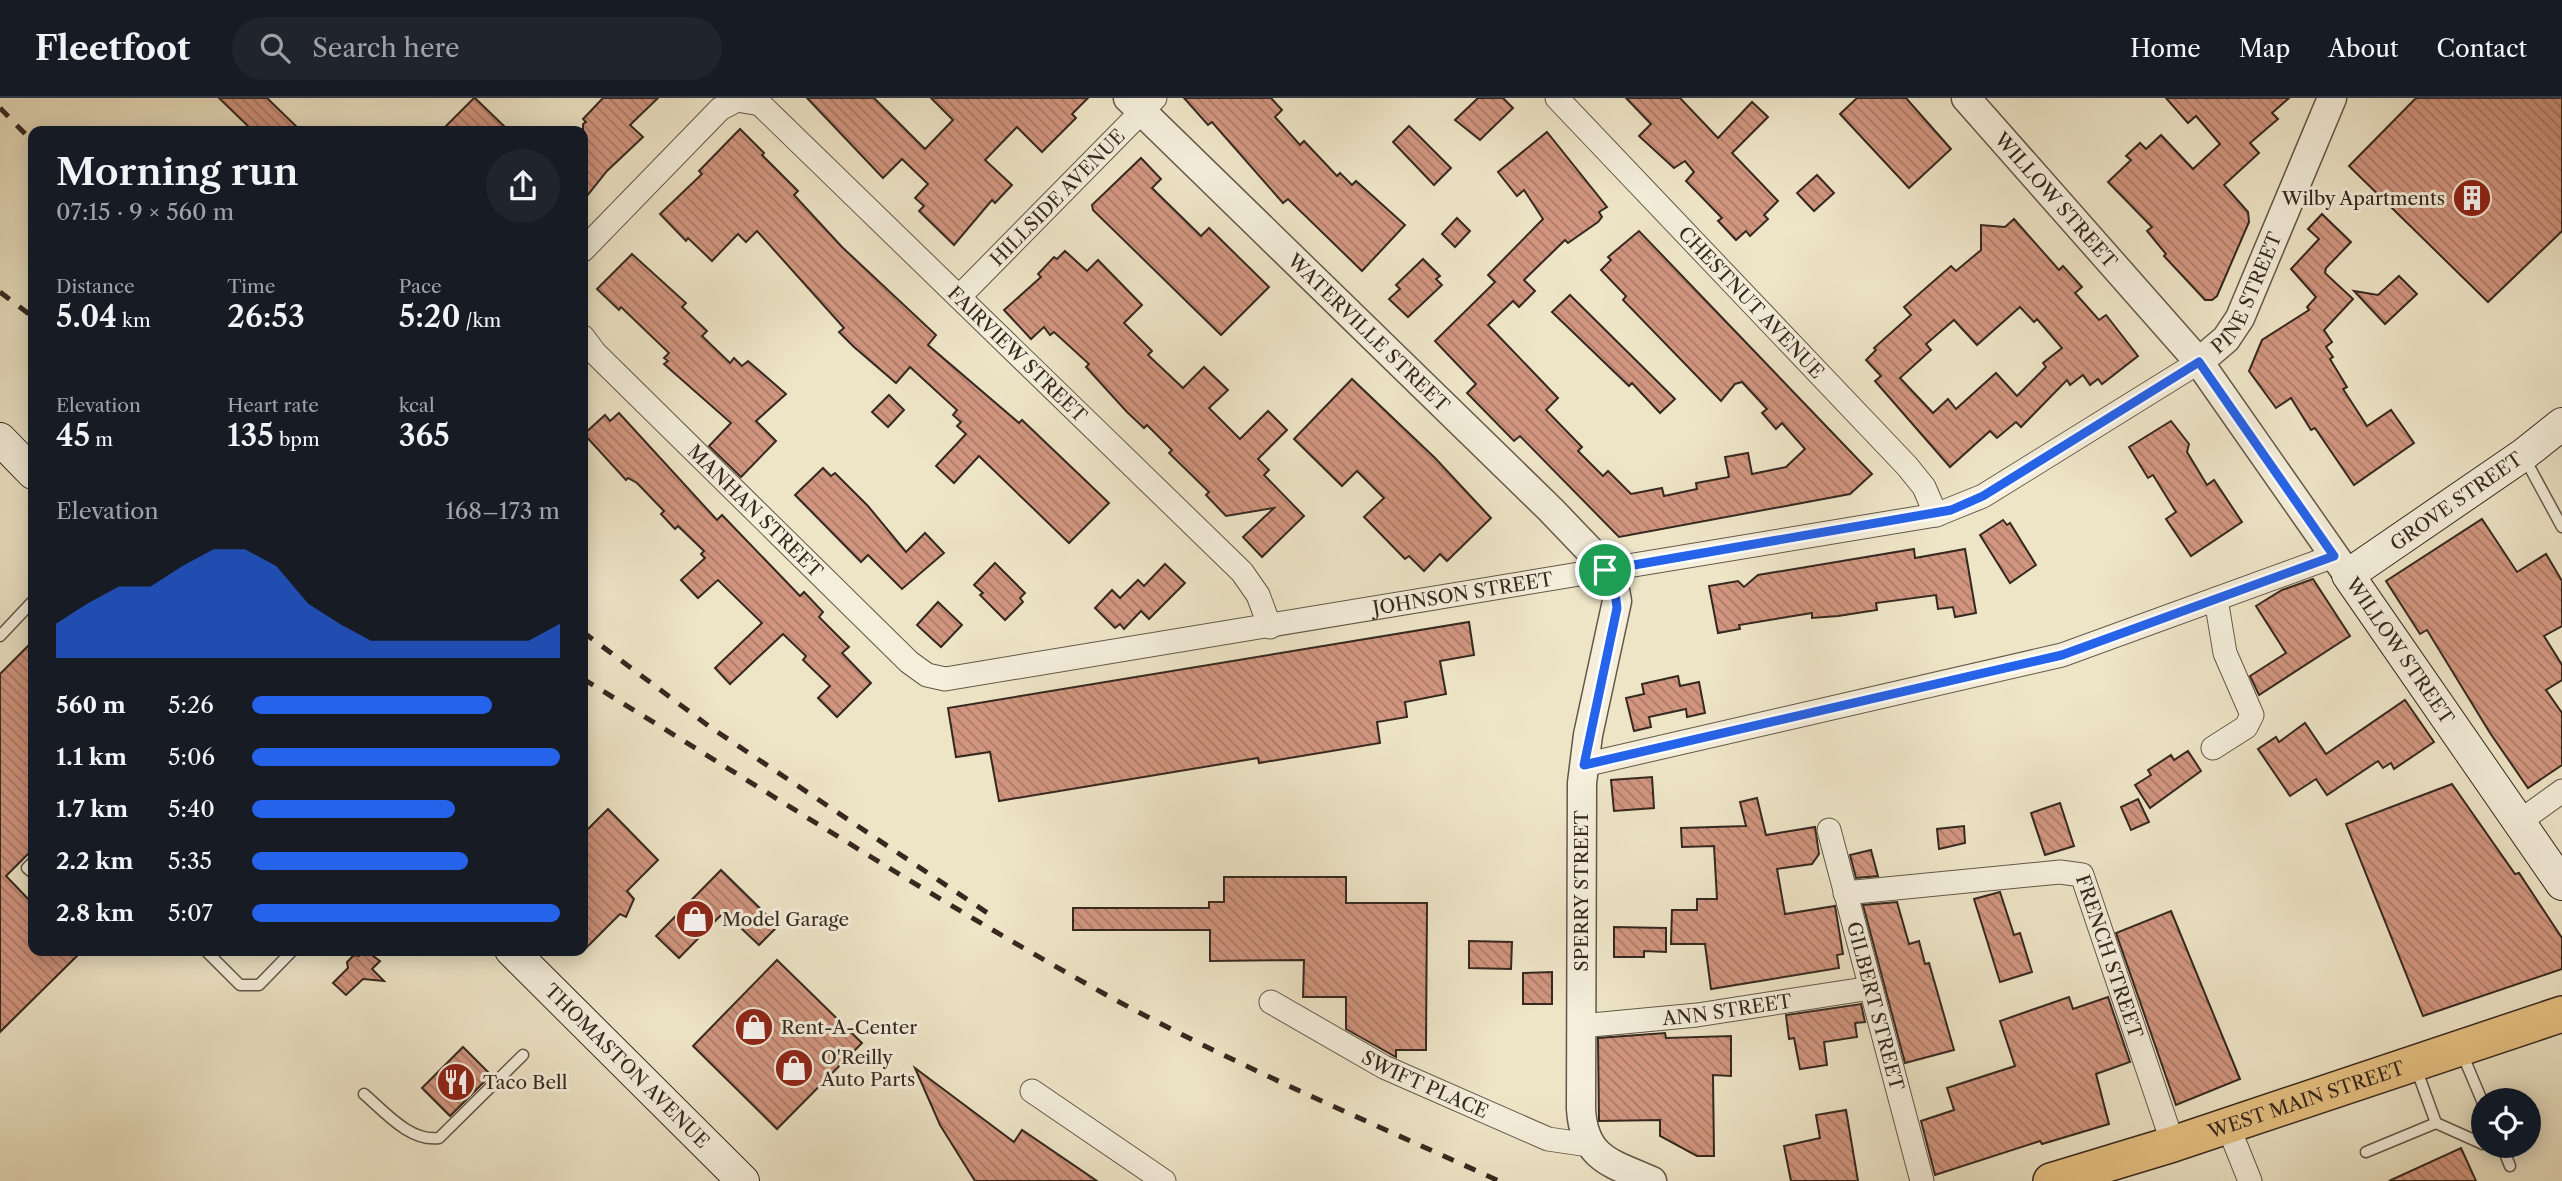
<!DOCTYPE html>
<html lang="en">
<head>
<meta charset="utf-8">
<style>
	body { margin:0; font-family:"Libre Caslon Text",serif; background:#20242c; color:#f1f3f6; height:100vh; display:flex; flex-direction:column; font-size:26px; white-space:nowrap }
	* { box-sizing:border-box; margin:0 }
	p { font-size:23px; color:#9ea1a6 }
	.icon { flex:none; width:38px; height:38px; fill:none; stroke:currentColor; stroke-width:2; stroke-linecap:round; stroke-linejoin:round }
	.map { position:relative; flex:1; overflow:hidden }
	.side { position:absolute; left:28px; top:28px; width:560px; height:830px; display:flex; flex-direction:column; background:#171b24; border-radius:14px; box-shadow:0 4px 18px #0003 }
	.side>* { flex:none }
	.fabs { position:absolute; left:2471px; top:990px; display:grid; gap:14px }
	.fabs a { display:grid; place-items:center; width:70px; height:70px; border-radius:50%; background:#171b24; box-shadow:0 4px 18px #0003; font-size:35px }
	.pin { position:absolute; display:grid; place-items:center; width:60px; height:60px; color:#fff; margin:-30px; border:4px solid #fff; border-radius:50%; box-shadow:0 2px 7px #0007 }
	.round { display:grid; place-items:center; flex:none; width:74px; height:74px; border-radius:37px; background:#20242c }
	.summary { display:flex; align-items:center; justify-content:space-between; height:119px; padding:0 28px }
	h1 { font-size:38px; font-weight:600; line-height:52px }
	.metrics { display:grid; grid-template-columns:repeat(3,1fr); gap:10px; height:119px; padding:7px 28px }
	.metrics div { display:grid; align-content:center }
	.metrics b { font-size:30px; font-weight:600 }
	.metrics small { font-size:19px; font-weight:400 }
	.metrics p { font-size:19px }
	.chart { height:196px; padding:14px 28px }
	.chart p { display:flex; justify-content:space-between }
	.chart svg { width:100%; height:126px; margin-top:7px; fill:#2563eb; opacity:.7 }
	ul { padding:0 28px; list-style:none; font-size:23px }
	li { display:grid; grid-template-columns:112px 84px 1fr; align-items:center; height:52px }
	li i { height:18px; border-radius:9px; background:#2563eb }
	header { display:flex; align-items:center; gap:42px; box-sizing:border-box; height:98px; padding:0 35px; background:#171b24; border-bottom:2px solid #363941 }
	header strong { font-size:33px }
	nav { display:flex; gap:38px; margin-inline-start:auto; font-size:24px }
	.search { width:490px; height:63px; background:#20242c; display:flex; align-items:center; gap:18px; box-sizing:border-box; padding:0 24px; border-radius:38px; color:#9ea1a6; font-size:26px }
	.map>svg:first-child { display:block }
</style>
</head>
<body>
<header>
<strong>Fleetfoot</strong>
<div class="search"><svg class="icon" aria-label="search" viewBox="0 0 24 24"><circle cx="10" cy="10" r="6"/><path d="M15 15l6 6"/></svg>Search here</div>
<nav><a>Home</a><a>Map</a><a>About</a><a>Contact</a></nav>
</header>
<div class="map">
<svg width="2562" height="1083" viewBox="0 0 2562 1083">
	<defs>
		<pattern id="building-back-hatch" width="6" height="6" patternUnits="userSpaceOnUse" patternTransform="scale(1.75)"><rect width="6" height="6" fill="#d29680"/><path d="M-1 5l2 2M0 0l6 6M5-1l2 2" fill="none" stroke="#ab7a68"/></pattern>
	</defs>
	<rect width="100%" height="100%" fill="#eee5c7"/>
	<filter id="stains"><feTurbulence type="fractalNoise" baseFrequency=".00286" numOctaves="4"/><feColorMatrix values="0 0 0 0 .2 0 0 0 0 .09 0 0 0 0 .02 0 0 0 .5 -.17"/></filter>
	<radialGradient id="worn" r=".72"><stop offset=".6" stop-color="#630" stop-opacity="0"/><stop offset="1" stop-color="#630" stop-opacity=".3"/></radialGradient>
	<g fill="url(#building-back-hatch)" stroke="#35281f" stroke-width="2" fill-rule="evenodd">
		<polygon points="219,0 267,0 301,33 253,33"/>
		<polygon points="474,0 475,0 509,33 441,33"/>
		<polygon points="603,0 658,0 630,27 643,39 607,73 583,103 583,26 586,24 583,21"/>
		<polygon points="807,0 874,0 925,51 953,22 931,0 1088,0 1072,16 1076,20 1042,54 1017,29 985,62 1012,87 995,105 992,102 954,147 919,113 924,108 915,100 928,86 902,61 883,80"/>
		<polygon points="1184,0 1271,0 1282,12 1275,19 1300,47 1304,43 1337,78 1340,75 1352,87 1356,83 1405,127 1362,173 1288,101 1283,105 1212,24 1208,27"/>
		<polygon points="1478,0 1503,0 1513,10 1480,42 1455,22"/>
		<polygon points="1626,0 1680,0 1718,40 1752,4 1768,19 1732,55 1778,103 1764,117 1768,121 1750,138 1746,133 1736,142 1718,123 1722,120 1686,83 1694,74 1685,63 1674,70 1639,38 1651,26"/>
		<polygon points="1857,0 1906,0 1951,51 1909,90 1840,16"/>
		<polygon points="2166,0 2289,0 2272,15 2278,21 2250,45 2259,55 2224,87 2248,114 2249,124 2217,198 2212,202 2205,202 2164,158 2166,156 2147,133 2152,129 2108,84 2131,62 2126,58 2140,45 2146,51 2161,37 2193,71 2220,46 2196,18 2188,25"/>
		<polygon points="2416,0 2562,0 2562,133 2488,204 2349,68"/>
		<polygon points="1409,28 1451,70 1434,87 1393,44"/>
		<polygon points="740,31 764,55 762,57 798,93 794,97 842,149 936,237 928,247 1019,325 1022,322 1109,405 1069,445 979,358 954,385 936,368 966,336 957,328 961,324 953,317 957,312 910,269 896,285 854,249 839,234 844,230 757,133 746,144 738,136 712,163 688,140 686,143 660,116 702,76 699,73"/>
		<polygon points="1547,34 1607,109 1599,114 1602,119 1598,124 1568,145 1565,142 1524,182 1535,193 1519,209 1513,203 1488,227 1558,300 1546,312 1582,349 1578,353 1603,378 1608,373 1631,396 1662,390 1664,398 1697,391 1696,385 1729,379 1725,359 1748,355 1752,376 1786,369 1805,351 1782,325 1776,331 1762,315 1767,311 1742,284 1735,286 1721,303 1623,202 1626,198 1601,172 1611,162 1608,159 1639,133 1872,376 1850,396 1619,439 1520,338 1514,343 1467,295 1476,286 1435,243 1495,184 1488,177 1543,121 1524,92 1517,98 1498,74"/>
		<polygon points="1141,60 1161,81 1152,90 1201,138 1209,130 1269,189 1221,237 1093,112 1092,107"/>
		<polygon points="1817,77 1834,95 1814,113 1797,95"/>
		<polygon points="2322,116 2351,144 2326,170 2325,175 2353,201 2324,232 2332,244 2326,249 2333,259 2330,261 2347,289 2343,291 2367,328 2391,312 2414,345 2354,387 2315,330 2311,332 2291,300 2276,310 2249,273 2262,242 2309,212 2307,209 2316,199 2291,171 2319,141 2308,131"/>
		<polygon points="1457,120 1470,133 1455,149 1442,136"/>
		<path d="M2014 121 2059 172 2063 168 2082 189 2075 195 2099 222 2106 217 2138 258 2102 286 2098 281 2090 287 2083 277 2070 287 2067 282 2021 329 2016 324 1997 340 1990 333 1950 369 1875 283 1881 278 1866 262 1876 252 1874 250 1911 217 1904 209 1951 168 1956 173 1981 152V127L2005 129ZM2020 209 2034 224 2037 221 2062 250 2043 265 2046 269 2017 298 1996 275 1956 311 1948 301 1933 315 1900 280 1931 252 1926 246 1954 222 1977 247Z"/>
		<polygon points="1065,153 1087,173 1098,162 1142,207 1124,225 1152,253 1148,257 1183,290 1204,269 1228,292 1209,310 1240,341 1268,313 1287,332 1258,361 1269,372 1264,377 1304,418 1262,459 1243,439 1274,410 1226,418 1206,397 1209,394 1169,355 1172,352 1147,327 1144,330 1127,314 1086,269 1089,266 1054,234 1050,237 1044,229 1031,241 1004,212 1041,179 1038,176 1054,159 1057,161"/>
		<polygon points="632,156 686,205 682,209 707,233 702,238 730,265 734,260 742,268 748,263 786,296 756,323 776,343 741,379 709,348 731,325 664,266 668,263 664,260 669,255 621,209 619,212 597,191"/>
		<polygon points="1423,161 1440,178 1436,181 1442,187 1408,219 1389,201 1400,191 1396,187"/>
		<polygon points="2399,178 2417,196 2385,226 2354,193 2378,197"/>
		<polygon points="1570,197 1675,301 1660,315 1632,285 1629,288 1552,214"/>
		<polygon points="1352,281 1435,360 1491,420 1447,463 1440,456 1424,473 1409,458 1405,461 1364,419 1384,400 1357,373 1342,388 1294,341"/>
		<polygon points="889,297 904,312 888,329 872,314"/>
		<polygon points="619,315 717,422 722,417 800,498 804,494 823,514 819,519 849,549 842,555 871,585 837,619 818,600 830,588 803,562 806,558 783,536 730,586 715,570 762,525 718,482 698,500 681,482 705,460 701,456 704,453 678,428 675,431 661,416 664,413 637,385 628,380 626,382 584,336 605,317 610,323"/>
		<polygon points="2171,323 2189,346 2187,354 2207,387 2214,382 2242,424 2191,458 2166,421 2176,414 2153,377 2148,380 2129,349"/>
		<polygon points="823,370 831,378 835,375 868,408 906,454 925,435 944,455 902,491 868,457 861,464 795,397"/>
		<polygon points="2482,421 2517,474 2546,456 2562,483 2562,528 2544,538 2562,567 2562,582 2546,592 2562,615 2562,667 2528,690 2490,635 2427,532 2420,536 2386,483"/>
		<polygon points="2003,422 2007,427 2010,425 2036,467 2010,485 1980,437"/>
		<polygon points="1914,451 1915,460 1965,451 1976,515 1955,519 1953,509 1938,511 1936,497 1876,505 1877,512 1838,518 1812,520 1812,515 1739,527 1740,531 1718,535 1709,488 1738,483 1744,489 1758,477"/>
		<polygon points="995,465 1025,495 1020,500 1023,504 1005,522 980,497 983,495 974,487"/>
		<polygon points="1165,466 1185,485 1149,521 1141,513 1124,531 1120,526 1115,530 1095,510 1112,492 1120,500 1138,482 1144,488"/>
		<polygon points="2313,481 2350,538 2259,597 2250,578 2286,555 2256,508 2282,492"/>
		<polygon points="938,504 962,527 941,549 917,527"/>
		<polygon points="1469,524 1474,557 1440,563 1446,596 1405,604 1407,619 1377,624 1380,645 1259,665 1258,660 999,703 990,654 956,659 948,610"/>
		<polygon points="33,543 33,751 6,778 33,806 33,852 83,852 0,934 0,576"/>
		<polygon points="1678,578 1680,588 1699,584 1705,615 1687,619 1686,611 1649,619 1651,629 1634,633 1626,600 1644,596 1642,586"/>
		<polygon points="2405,602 2434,644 2394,671 2391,665 2383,670 2378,663 2327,697 2316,681 2290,698 2258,651 2276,639 2279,644 2305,625 2326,656"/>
		<polygon points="2188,653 2201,673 2150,710 2135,687 2151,677 2148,672 2171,657 2174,662"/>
		<polygon points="1652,679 1654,710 1614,713 1611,682"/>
		<polygon points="2452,686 2515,776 2519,775 2562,840 2562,871 2423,918 2346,726"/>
		<polygon points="1757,700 1766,737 1815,729 1819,756 1812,766 1777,771 1785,816 1835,808 1843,856 1837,857 1839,870 1711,891 1705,846 1671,846 1672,812 1697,812 1697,801 1717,801 1714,748 1682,749 1681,730 1746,728 1740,704"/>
		<polygon points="2138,701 2149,724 2131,732 2121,709"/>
		<polygon points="2060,705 2074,748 2045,757 2031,715"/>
		<polygon points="608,711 658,762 627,793 634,801 626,819 620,816 583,853 583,736"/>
		<polygon points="1964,728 1965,745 1939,751 1937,731"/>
		<polygon points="1871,752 1878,778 1856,780 1850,757"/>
		<polygon points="721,772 778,828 759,847 724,814 679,860 656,838"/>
		<polygon points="1224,779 1346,779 1346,805 1427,805 1426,952 1396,952 1396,959 1346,931 1346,899 1303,899 1304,862 1210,863 1210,832 1073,832 1073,810 1209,810 1209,804 1224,804"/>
		<polygon points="2000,794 2014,837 2020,835 2032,874 2000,884 1974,801"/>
		<polygon points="1897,804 1909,846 1919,843 1925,866 1929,865 1954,952 1905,965 1863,807"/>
		<polygon points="2171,813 2240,981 2176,1007 2116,835"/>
		<polygon points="1614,829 1666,830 1666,854 1644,853 1644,859 1614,859"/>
		<polygon points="1469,843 1512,844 1511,871 1469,870"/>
		<polygon points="365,852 380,863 372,871 384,883 363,881 346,897 333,885 348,870 347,864 354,857 359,858"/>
		<polygon points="777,862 862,945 777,1031 693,948"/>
		<polygon points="1552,874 1552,906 1523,906 1523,875"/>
		<polygon points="2069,899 2073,911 2108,899 2130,964 2096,976 2109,1026 2042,1046 2040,1043 1935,1077 1921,1023 1954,1012 1947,990 2015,968 2000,923"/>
		<polygon points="1861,906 1865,924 1855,925 1857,939 1824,944 1827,967 1800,971 1794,940 1789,941 1786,917"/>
		<polygon points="1665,935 1666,940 1731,938 1731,978 1713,977 1714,1058 1697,1058 1660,1038 1660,1022 1599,1023 1598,940"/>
		<polygon points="463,949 491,977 450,1018 422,990"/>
		<polygon points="915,970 1014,1044 1022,1032 1097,1083 975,1083 940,1027"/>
		<polygon points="1846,1012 1858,1083 1791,1083 1784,1048 1820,1040 1816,1017"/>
		<polygon points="2461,1050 2476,1083 2389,1083"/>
	</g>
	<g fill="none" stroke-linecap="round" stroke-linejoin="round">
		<g stroke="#635749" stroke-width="13">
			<g id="service">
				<polyline points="2524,359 2562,429"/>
				<polyline points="0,538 33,503"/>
				<polyline points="33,764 27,770 33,775"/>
				<polyline points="205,852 240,887 259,887 293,852"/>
				<polyline points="2461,953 2483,1005"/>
				<polyline points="2416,970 2436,1025 2483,1046"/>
				<path d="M364 996C385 1014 410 1044 439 1040L523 957"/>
				<polyline points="2502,1048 2510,1068"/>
				<polyline points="2366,1054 2436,1025"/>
			</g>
		</g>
		<g stroke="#635749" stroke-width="25">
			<g id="minor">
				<path id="s1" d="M1557 0 1907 368 1924 389 1936 417"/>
				<path id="s2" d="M583 152 720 11 737 2 760 6 1242 474 1258 497 1270 529"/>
				<path id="s3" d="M959 199 1155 0"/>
				<path id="s4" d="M583 239 595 255 909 564 927 577 945 581 1936 417 1983 398 2199 264"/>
				<polyline points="2213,650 2246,629 2252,617 2225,555 2216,501"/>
				<polyline points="1584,667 2062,557 2334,458"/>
				<polyline points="2519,724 2562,693"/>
				<path id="s5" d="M1829 732 1922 1083"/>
				<path id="s6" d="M1845 795 2060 774 2082 777 2173 1046"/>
				<path id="s7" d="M1271 904 1384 969 1548 1041 1589 1047"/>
				<path id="s8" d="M1581 928 1697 917 1871 890"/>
				<polyline points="1032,993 1164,1083"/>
				<polyline points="2228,1028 2250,1083"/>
			</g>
		</g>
		<g stroke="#635749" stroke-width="31">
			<g id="tertiary">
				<path id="s9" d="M1128 0 1551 412 1596 459 1614 487 1617 503 1588 637 1582 685 1581 1011C1584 1061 1611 1065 1652 1083"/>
				<path id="s10" d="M1966 0 2199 264 2348 477"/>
				<path id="s11" d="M2199 264 2226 241 2240 220 2332 0"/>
			</g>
		</g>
		<g stroke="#35281f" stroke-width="34">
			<g id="secondary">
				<path id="s12" d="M2562 326 2523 357 2348 477 2562 786"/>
				<polyline points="0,341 33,375"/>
				<path id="s13" d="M511 852 743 1083"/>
			</g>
		</g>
		<g stroke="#35281f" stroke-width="38">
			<g id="primary">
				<path id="s14" d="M2051 1083 2173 1046 2562 916"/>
			</g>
		</g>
		<use href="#service" stroke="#f4eedb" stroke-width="10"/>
		<use href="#minor" stroke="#f4eedb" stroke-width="23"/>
		<use href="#tertiary" stroke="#f4eedb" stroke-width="28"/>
		<use href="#secondary" stroke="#f4eedb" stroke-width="32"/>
		<use href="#primary" stroke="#e7c284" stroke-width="35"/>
		<g stroke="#35281f" stroke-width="5" stroke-dasharray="12 12" stroke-linecap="butt">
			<polyline points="0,10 33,44"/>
			<polyline points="0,194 33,219"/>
			<polyline points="583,534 710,629 995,820"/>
			<path d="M583 581C759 688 932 801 1112 900 1237 968 1370 1024 1499 1083"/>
		</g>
	</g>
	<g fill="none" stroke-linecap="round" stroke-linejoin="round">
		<g stroke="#fff" stroke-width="14">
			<polygon id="route" points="2199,264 2334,458 2062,557 1584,667 1617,510 1614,487 1605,472 1951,412 1983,398"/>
		</g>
		<use href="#route" stroke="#2563eb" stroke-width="9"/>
	</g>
	<defs>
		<g id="building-disc" transform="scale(2.0125)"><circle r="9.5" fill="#8f2418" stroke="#f4eedb"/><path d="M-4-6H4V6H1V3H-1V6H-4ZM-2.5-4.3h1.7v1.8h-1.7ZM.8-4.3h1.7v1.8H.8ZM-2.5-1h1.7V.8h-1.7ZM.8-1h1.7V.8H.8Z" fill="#fff"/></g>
		<g id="shop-disc" transform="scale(2.0125)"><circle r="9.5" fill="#8f2418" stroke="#f4eedb"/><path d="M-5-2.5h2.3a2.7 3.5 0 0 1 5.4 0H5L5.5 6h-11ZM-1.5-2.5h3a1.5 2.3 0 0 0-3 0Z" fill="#fff"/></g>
		<g id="restaurant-disc" transform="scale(2.0125)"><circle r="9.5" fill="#8f2418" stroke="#f4eedb"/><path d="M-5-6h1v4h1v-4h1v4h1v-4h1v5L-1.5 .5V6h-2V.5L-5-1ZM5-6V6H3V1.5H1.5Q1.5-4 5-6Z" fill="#fff"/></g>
	</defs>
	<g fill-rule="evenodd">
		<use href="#building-disc" x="2472" y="100"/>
		<use href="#shop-disc" x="695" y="821"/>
		<use href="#shop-disc" x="754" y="929"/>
		<use href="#shop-disc" x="794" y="970"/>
		<use href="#restaurant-disc" x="456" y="984"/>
	</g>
	<g text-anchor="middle" stroke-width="6" stroke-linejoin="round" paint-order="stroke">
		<g font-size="19" fill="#35281f" stroke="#f4eedb">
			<text dy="7" stroke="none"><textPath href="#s3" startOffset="140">HILLSIDE AVENUE</textPath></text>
			<text dy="7" stroke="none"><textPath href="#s10" startOffset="136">WILLOW STREET</textPath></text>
			<text dy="7" stroke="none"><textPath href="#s11" startOffset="86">PINE STREET</textPath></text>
			<text dy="7" stroke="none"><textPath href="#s1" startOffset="282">CHESTNUT AVENUE</textPath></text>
			<text dy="7" stroke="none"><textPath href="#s9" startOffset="336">WATERVILLE STREET</textPath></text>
			<text dy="7" stroke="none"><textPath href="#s2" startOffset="598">FAIRVIEW STREET</textPath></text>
			<text transform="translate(2456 403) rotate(-35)" y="7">GROVE STREET</text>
			<text dy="7" stroke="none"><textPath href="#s4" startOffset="245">MANHAN STREET</textPath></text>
			<text dy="7" stroke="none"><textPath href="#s4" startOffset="1026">JOHNSON STREET</textPath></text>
			<text dy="7" stroke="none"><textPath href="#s12" startOffset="354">WILLOW STREET</textPath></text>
			<text transform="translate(1581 793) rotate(-90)" y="7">SPERRY STREET</text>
			<text dy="7" stroke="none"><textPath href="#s6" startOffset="324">FRENCH STREET</textPath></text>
			<text dy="7" stroke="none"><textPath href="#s5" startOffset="182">GILBERT STREET</textPath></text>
			<text dy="7" stroke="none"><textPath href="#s8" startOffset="147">ANN STREET</textPath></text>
			<text dy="7" stroke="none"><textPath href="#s13" startOffset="164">THOMASTON AVENUE</textPath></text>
			<text dy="7" stroke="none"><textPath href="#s7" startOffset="175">SWIFT PLACE</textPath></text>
			<text dy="7" stroke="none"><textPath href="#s14" startOffset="268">WEST MAIN STREET</textPath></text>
		</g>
		<g font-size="19" fill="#35281f" stroke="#f4eedb" text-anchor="start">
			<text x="2445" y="107" text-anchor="end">Wilby Apartments</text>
			<text x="722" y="828">Model Garage</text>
			<text x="781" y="936">Rent-A-Center</text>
			<text x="821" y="966">O'Reilly<tspan x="821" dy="22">Auto Parts</tspan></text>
			<text x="483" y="991">Taco Bell</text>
		</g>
	</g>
	<rect width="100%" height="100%" filter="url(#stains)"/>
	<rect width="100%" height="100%" fill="url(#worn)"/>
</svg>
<div class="fabs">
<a><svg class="icon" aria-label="locate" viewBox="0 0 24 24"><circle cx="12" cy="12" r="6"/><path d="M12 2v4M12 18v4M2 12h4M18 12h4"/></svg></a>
</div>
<div class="pin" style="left:1605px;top:472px;background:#1e9e55"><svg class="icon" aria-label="arrive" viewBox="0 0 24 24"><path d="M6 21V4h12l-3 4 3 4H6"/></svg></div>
<section class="side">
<div class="summary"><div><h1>Morning run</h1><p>07:15 · 9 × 560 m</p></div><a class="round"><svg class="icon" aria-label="share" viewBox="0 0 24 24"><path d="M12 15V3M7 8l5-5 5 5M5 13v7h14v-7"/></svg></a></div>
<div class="metrics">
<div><p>Distance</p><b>5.04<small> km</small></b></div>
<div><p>Time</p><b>26:53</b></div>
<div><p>Pace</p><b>5:20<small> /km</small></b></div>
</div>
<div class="metrics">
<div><p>Elevation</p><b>45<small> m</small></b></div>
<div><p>Heart rate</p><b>135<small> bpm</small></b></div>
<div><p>kcal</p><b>365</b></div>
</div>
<div class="chart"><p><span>Elevation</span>168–173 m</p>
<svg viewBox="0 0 160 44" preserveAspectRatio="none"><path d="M0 44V32L10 25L20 19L30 19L40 12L50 6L60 6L70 12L80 25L90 32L100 38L110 38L120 38L130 38L140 38L150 38L160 32V44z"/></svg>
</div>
<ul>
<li><b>560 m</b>5:26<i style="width:78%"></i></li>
<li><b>1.1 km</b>5:06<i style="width:100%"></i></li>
<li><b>1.7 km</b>5:40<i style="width:66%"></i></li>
<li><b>2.2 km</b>5:35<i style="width:70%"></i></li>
<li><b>2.8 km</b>5:07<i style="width:100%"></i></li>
</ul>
</section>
</div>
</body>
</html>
